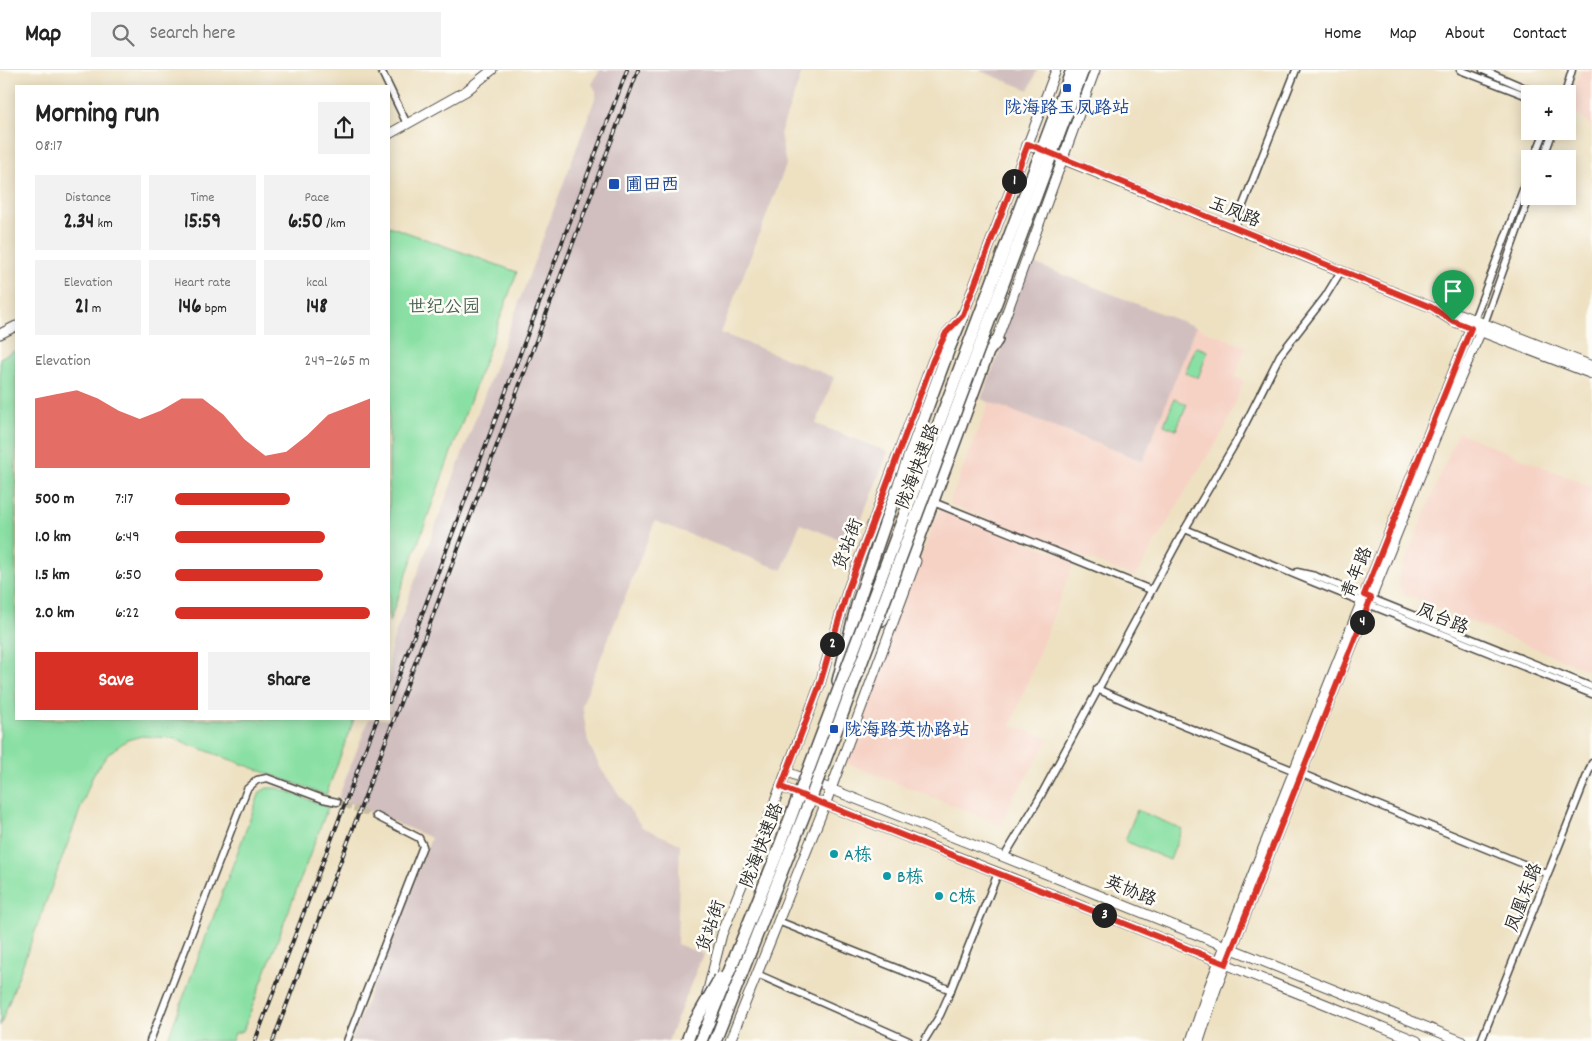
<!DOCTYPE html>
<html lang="en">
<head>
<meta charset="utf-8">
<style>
	body { margin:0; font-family:Dekko,"LXGW WenKai TC",sans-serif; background:#f2f2f2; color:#222; height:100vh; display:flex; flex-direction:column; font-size:19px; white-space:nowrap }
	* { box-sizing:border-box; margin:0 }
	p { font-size:16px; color:#767676 }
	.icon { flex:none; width:28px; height:28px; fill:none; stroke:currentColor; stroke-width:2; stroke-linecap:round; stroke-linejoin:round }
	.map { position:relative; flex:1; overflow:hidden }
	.side { position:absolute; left:15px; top:15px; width:375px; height:635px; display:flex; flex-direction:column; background:#fff; border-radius:0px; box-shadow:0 2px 12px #0003 }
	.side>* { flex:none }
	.tools { position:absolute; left:1521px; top:15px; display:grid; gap:10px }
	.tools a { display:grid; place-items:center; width:55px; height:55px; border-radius:0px; background:#fff; box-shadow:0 2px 12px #0003; font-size:25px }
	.pin { position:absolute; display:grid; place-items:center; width:42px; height:42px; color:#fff; margin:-51px -21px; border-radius:50% 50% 50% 0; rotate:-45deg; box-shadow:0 0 5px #0007 }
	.pin .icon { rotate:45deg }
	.km { position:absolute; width:25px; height:25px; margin:-12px; border-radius:50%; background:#222; color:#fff; font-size:14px; line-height:25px; text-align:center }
	.round { display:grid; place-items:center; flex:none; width:52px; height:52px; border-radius:0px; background:#f2f2f2 }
	.overview { display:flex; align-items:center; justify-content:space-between; height:85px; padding:0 20px }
	h1 { font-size:28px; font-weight:700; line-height:38px }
	.figures { display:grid; grid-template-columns:repeat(3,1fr); gap:8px; height:85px; padding:5px 20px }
	.figures div { display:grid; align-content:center; border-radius:0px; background:#f2f2f2; text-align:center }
	.figures b { font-size:21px; font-weight:700 }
	.figures small { font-size:14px; font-weight:400 }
	.figures p { font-size:14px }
	.chart { height:140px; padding:10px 20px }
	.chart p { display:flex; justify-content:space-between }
	.chart svg { width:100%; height:90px; margin-top:5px; fill:#d93025; opacity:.7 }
	.button { display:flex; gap:10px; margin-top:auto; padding:10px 20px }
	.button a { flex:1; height:58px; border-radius:0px; background:#d93025; color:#fff; font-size:20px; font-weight:700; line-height:58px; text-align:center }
	.button a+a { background:#f2f2f2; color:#222 }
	ul { padding:0 20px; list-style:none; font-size:16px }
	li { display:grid; grid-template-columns:80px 60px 1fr; align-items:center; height:38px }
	li i { height:12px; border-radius:6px; background:#d93025 }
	header { display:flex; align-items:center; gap:30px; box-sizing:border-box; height:70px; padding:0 25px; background:#fff; border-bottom:1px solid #e0e0e0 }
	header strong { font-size:24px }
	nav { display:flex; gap:28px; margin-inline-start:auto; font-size:18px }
	.search { width:350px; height:45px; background:#f2f2f2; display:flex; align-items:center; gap:12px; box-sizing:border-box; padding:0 18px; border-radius:0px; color:#767676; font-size:19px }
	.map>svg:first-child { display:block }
</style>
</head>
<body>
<header>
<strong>Map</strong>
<div class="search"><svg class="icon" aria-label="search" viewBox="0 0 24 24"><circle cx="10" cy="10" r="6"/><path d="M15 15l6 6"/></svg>Search here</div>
<nav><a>Home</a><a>Map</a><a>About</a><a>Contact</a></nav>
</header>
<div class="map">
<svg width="1592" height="971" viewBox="0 0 1592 971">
	<rect width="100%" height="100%" fill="#fdfcf7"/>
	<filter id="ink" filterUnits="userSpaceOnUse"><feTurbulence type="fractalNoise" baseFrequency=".02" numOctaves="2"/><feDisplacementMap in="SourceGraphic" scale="10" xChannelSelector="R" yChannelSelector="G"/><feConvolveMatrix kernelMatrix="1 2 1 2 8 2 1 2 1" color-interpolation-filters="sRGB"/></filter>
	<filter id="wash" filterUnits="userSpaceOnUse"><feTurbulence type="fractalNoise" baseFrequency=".0096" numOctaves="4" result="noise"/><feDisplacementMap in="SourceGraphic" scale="20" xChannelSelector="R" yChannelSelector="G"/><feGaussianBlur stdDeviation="1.12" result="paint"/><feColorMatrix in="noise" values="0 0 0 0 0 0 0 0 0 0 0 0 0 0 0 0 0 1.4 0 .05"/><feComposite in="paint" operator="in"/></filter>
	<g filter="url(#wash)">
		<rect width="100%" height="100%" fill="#eee1c2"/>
		<g fill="#f6d2c5">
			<polygon points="1581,0 1592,0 1592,56 1568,36"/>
			<polygon points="1196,257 1246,277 1235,307 1244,311 1225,359 1192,410 1135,507 949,434 989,332 1143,391"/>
			<polygon points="1458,362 1592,417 1592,602 1404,524 1399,517 1398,508"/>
			<polygon points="940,438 1075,490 1011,655 1049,669 1018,721 1015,721 1002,755 841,691"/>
		</g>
		<g fill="#d1bfbf">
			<polygon points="600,0 803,0 780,64 786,95 721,263 834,307 816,354 888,382 852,474 800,454 782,500 655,451 582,635 588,672 601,699 642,757 680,774 677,874 703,884 668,971 351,971 431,768 338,728 369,649 389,649 389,586 395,564 596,26 596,21 592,14"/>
			<polygon points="978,0 1037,0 1029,20"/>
			<polygon points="1028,191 1196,257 1143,391 981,329 1005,268 999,266"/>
		</g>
		<g fill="#8ae0a4" stroke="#5a8668">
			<polygon points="389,156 517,202 389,552"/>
			<polygon points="1196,277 1208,281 1198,308 1185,303"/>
			<polygon points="16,280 16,649 354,649 326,725 172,668 142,666 127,670 109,683 93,705 0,956 0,288"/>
			<polygon points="1174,329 1187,334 1176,360 1164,355"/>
			<polygon points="267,718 278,718 328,737 243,961 235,963 232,971 167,971 260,722"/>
			<polygon points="1137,740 1182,759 1170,790 1125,771"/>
		</g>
	</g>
	<g filter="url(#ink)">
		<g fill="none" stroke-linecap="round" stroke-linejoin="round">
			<polyline stroke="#c7bda4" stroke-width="6" stroke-dasharray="6 3" stroke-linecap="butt" points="337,732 376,746"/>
			<g stroke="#484642" stroke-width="9">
				<g id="street">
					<polyline points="381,0 407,54"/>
					<polyline points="1460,0 1530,27"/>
					<polyline points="1483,0 1539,24"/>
					<polyline points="1565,24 1572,0"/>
					<polyline points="1534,89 1545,61"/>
					<polyline points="1543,89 1553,61"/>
					<polyline points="1234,158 1296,0"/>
					<polyline points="1474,250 1530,101"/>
					<polyline points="1484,254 1530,125"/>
					<polyline points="938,434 1151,520"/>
					<polyline points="1185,459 1313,512 1592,624"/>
					<polyline points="1297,502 1315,506 1592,617"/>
					<polyline points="1097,619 1162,647 1548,804"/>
					<polyline points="1004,787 1039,729 1182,464 1236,372 1280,285 1325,227 1341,201"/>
					<polyline points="778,851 951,920"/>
					<polyline points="757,904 909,971"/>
					<polyline points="150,971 247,719 257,710 267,708 323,729 337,732"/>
					<polyline points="347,971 423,776 419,768 376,746"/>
					<polyline points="924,971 940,945 948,927 998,803"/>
					<polyline points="1481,971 1592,693"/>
				</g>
			</g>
			<g stroke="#484642" stroke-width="11">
				<g id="secondary">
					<polyline points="389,64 466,21 492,0"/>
					<polyline points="1027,75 1431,237 1457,243 1592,296"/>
					<polyline points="1437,241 1453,251 1592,304"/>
					<polyline points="0,264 16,256"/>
					<polyline points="995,275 1095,0"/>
					<polyline points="787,702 1004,787 1461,971"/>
					<polyline points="781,717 1029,815 1417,971"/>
					<polyline points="706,928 722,864 757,778 819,617 847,522 933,290 947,263 963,245 1056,0"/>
					<polyline points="695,971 701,948"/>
					<polyline points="730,971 825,735 916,491"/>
					<polyline points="1191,971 1209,917 1250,811 1474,250"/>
					<polyline points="1199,971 1216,919 1319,658 1446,341 1484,254"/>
				</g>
			</g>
			<g stroke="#484642" stroke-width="14">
				<g id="highway">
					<polyline points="882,550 910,493 988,282 997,270"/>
					<polyline points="838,611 857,535 890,439 948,281 963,245"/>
				</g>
			</g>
			<use href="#street" stroke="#fff" stroke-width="6"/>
			<use href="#secondary" stroke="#fff" stroke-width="9"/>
			<use href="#highway" stroke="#fff" stroke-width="11"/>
			<g stroke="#2b2b2b" stroke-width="4">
				<g id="rail">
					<polyline points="389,632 627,0"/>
					<polyline points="255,971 377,649"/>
					<polyline points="273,971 638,0"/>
				</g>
			</g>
			<use href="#rail" stroke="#fdfcf7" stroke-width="2" stroke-dasharray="5.5" stroke-linecap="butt"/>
			<g stroke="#484642" stroke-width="14" stroke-linecap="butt">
				<g id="highway-bridge">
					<polyline points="687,971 693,955 720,908"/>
					<polyline points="701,971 776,786 1072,0"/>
					<polyline points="715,971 812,725 1083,0"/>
				</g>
			</g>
			<use href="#highway-bridge" stroke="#fff" stroke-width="11"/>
		</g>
	</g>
	<g fill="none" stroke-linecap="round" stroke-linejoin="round" filter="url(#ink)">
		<g stroke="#fff" stroke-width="10">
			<polygon id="route" points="1028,74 1431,237 1453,251 1471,258 1364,525 1371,528 1226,894 781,717 819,617 847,522 933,290 946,263 963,245"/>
		</g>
		<use href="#route" stroke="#d93025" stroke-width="6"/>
	</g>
	<g fill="#1a4fb4" stroke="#fdfcf7" stroke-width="2">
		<rect x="1062" y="13" width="10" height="10" rx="2.5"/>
		<rect x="608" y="108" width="12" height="12" rx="2.5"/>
		<rect x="829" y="654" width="10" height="10" rx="2.5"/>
	</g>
	<g fill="#0f9aa8" stroke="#fdfcf7" stroke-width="2">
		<circle cx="834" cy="784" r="5"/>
		<circle cx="887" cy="806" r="5"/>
		<circle cx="939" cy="826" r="5"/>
	</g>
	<g text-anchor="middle" stroke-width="5" stroke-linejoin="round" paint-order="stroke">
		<g font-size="18" fill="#164399" stroke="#fdfcf7" text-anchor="start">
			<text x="1067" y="43" text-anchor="middle">陇海路玉凤路站</text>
			<text x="625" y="120">圃田西</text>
			<text x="844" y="665">陇海路英协路站</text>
		</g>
		<g font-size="18" fill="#2b2b2b" stroke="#fdfcf7">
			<text transform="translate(1235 141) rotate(22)" y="6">玉凤路</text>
			<text transform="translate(917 396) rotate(-69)" y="6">陇海快速路</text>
			<text transform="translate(847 474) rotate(-69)" y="6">货站街</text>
			<text transform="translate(1356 502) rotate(-68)" y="6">青年路</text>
			<text transform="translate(1443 548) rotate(22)" y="6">凤台路</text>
			<text transform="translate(761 775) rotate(-69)" y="6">陇海快速路</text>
			<text transform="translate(1131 820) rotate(22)" y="6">英协路</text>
			<text transform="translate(1523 827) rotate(-69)" y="6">凤凰东路</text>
			<text transform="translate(710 856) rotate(-71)" y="6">货站街</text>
		</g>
		<g font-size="18" fill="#48614f" stroke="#fdfcf7">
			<text x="444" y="242">世纪公园</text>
		</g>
		<g font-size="18" fill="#0d838f" stroke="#fdfcf7" text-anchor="start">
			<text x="844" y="790">A栋</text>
			<text x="897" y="812">B栋</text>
			<text x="949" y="832">C栋</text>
		</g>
	</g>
</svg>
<div class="tools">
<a>+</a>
<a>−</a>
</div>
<div class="pin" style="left:1453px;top:251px;background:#1e9e55"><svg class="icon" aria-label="arrive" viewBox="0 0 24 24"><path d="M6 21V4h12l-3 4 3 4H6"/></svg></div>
<b class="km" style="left:1014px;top:111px">1</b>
<b class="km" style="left:832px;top:574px">2</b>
<b class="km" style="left:1104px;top:845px">3</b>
<b class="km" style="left:1362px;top:552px">4</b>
<section class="side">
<div class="overview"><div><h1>Morning run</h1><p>08:17</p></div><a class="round"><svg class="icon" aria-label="share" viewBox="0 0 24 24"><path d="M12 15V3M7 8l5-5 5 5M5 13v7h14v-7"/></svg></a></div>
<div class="figures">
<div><p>Distance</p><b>2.34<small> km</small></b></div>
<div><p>Time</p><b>15:59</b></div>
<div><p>Pace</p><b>6:50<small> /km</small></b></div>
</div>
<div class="figures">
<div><p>Elevation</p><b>21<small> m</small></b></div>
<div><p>Heart rate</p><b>146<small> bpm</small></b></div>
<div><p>kcal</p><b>148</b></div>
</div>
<div class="chart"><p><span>Elevation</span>249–265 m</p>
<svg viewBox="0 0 160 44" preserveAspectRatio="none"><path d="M0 44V10L10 8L20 6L30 10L40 16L50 20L60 16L70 10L80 10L90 18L100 30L110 38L120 36L130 28L140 18L150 14L160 10V44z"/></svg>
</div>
<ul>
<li><b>500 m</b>7:17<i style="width:59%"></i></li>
<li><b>1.0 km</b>6:49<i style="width:77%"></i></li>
<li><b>1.5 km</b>6:50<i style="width:76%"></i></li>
<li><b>2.0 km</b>6:22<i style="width:100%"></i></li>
</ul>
<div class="button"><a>Save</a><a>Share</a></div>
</section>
</div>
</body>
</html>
